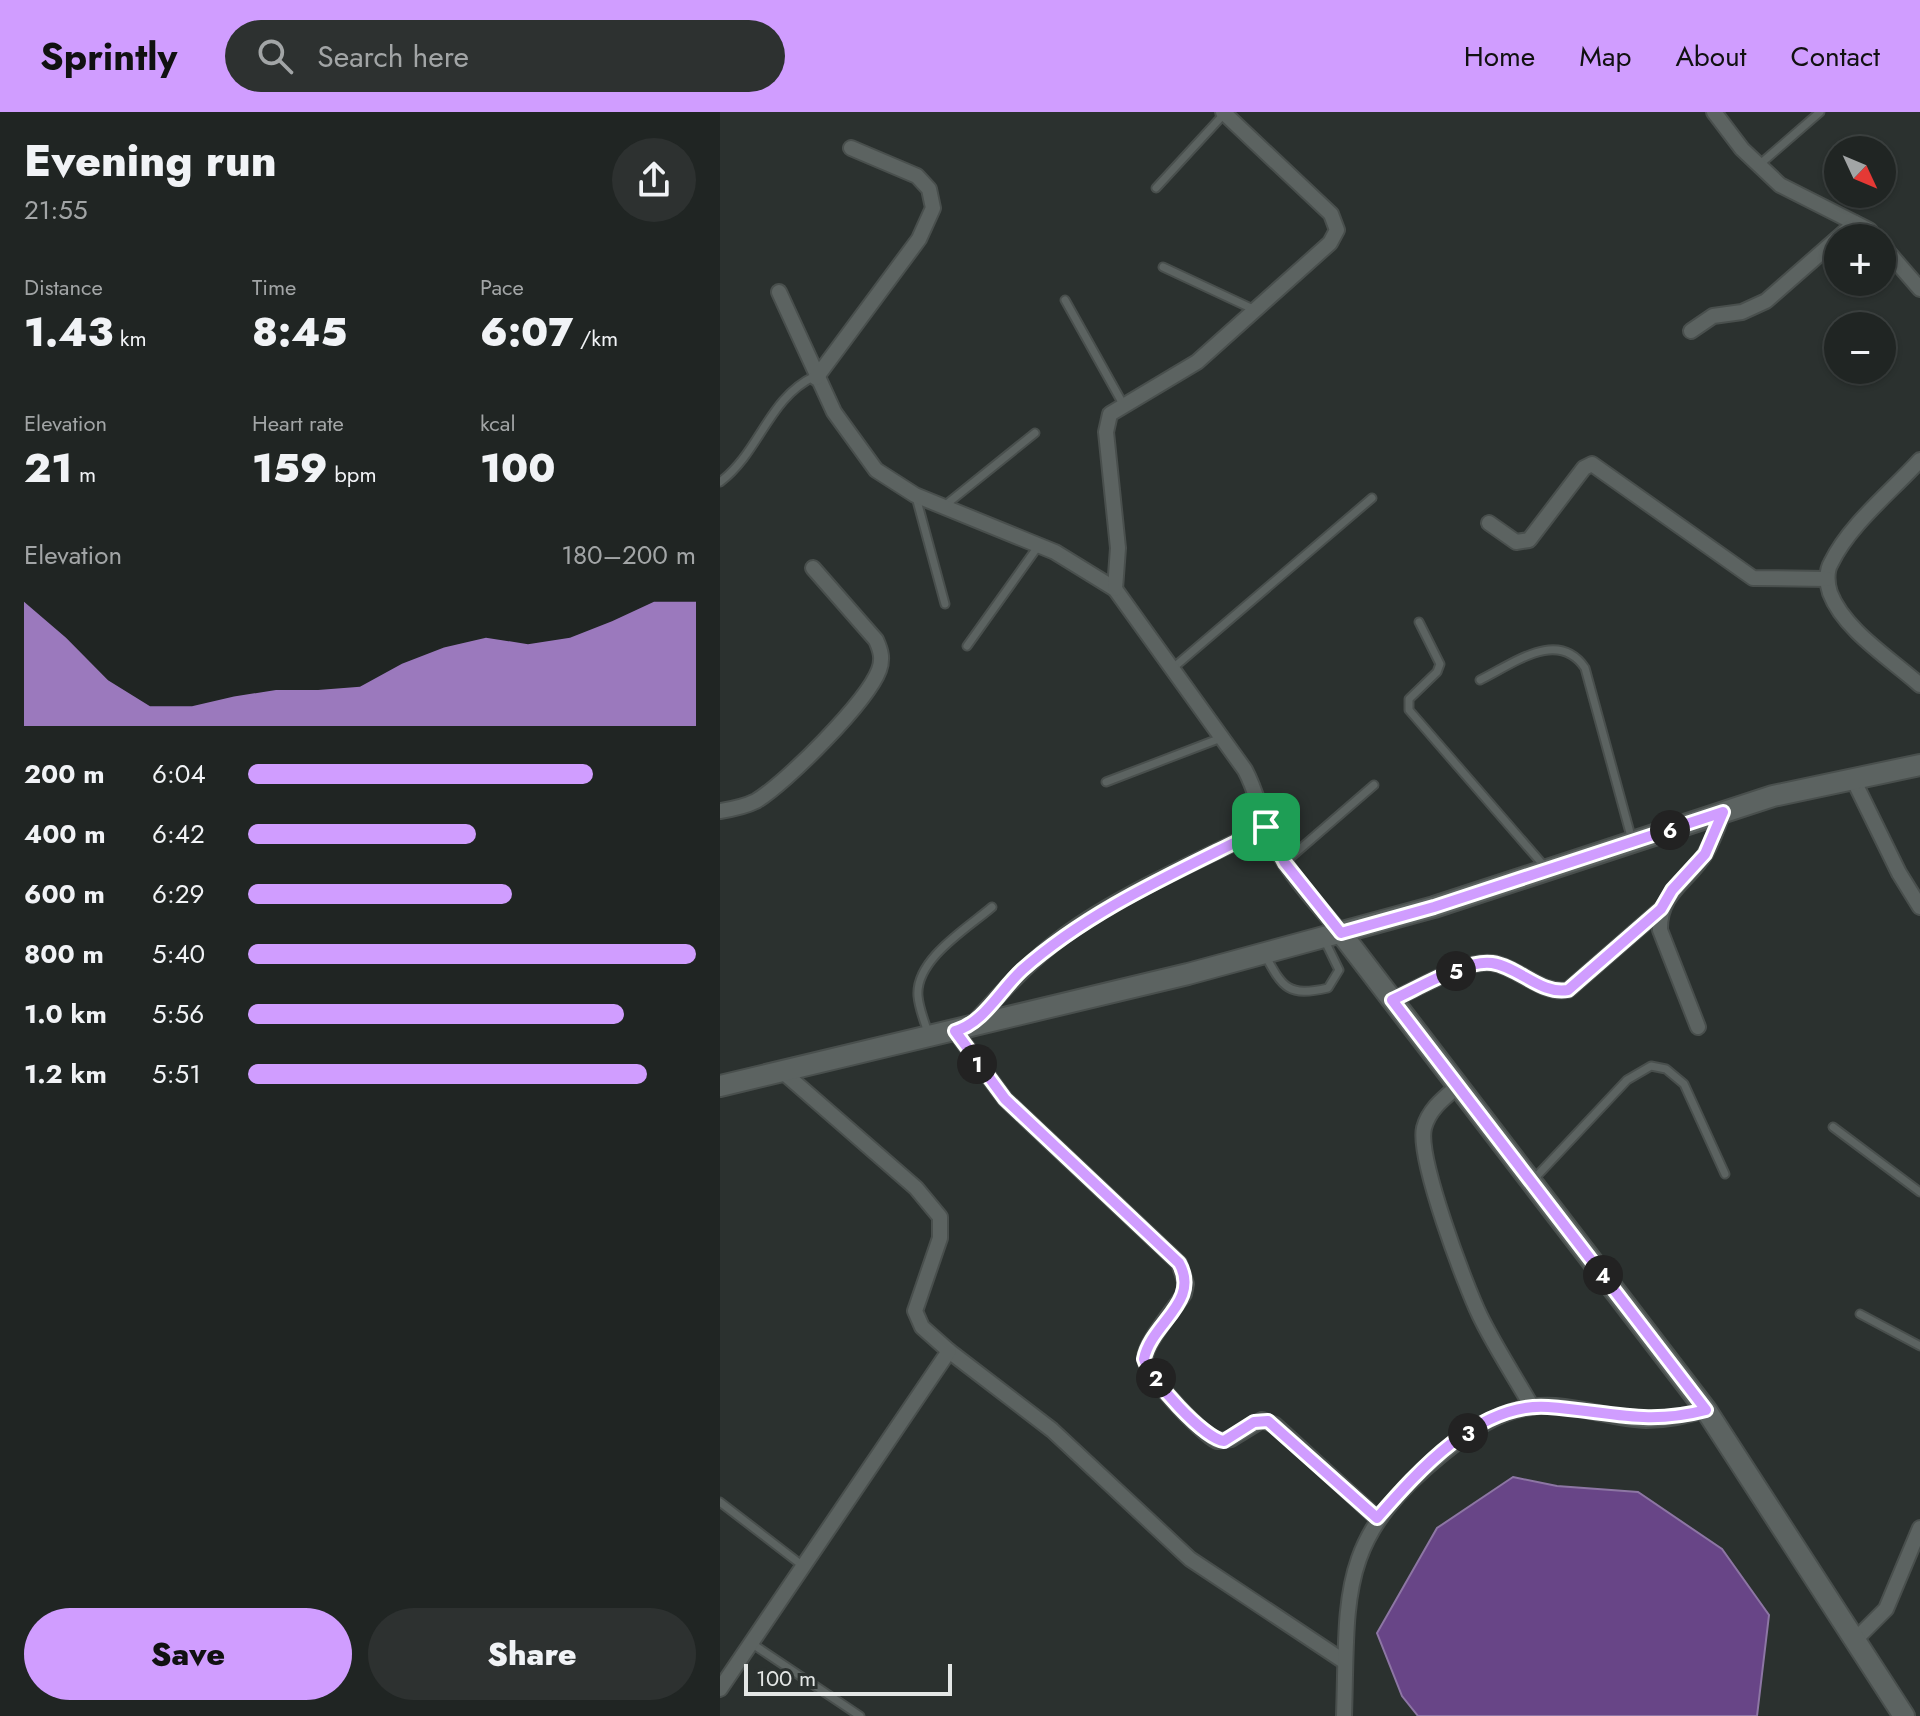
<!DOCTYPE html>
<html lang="en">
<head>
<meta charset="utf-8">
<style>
	body { margin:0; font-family:Jost,sans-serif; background:#2d3130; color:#f1f3f6; height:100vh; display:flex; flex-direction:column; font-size:30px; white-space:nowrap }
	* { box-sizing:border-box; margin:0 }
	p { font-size:26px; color:#a2a5a6 }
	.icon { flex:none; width:44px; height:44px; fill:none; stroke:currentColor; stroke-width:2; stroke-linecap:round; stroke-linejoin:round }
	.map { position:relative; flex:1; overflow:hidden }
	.drawer { display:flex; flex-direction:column; background:#202523; width:720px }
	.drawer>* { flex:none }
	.needle { width:52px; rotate:134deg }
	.controls { position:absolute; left:1104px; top:24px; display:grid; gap:16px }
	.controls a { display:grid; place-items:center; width:72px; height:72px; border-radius:50%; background:#202523; box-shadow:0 2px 6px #0004,0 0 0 2px #3d4241; font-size:40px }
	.scale { position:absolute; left:24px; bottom:20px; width:208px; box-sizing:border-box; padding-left:8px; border:4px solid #e4e7e6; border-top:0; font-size:22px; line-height:28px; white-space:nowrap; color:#e4e7e6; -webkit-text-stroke:6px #2b312f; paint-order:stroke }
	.pin { position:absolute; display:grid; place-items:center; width:68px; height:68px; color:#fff; margin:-34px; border-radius:16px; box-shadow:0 4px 12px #0006 }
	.km { position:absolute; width:40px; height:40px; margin:-20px; border-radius:50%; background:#222; color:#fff; font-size:22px; line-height:40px; text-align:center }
	.round { display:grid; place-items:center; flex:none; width:84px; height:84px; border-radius:42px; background:#2d3130 }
	.overview { display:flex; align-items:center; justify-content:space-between; height:136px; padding:0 24px }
	h1 { font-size:44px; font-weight:800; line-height:60px }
	.stats { display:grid; grid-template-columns:repeat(3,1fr); gap:12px; height:136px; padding:8px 24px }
	.stats div { display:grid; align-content:center }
	.stats b { font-size:40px; font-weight:800 }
	.stats small { font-size:22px; font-weight:400 }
	.stats p { font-size:22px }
	.chart { height:224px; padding:16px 24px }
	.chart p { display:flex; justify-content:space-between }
	.chart svg { width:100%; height:144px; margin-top:8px; fill:#d09dff; opacity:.7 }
	.action { display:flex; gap:16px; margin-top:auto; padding:16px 24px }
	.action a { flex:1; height:92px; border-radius:48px; background:#d09dff; color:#111; font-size:32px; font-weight:800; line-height:92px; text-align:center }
	.action a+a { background:#2d3130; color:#f1f3f6 }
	ul { padding:0 24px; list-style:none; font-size:26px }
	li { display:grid; grid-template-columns:128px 96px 1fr; align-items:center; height:60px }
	li i { height:20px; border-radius:10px; background:#d09dff }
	header { display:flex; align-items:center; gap:48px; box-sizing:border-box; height:112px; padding:0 40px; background:#d09dff; color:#111 }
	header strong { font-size:38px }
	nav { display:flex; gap:44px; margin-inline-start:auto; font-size:28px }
	.search { width:560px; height:72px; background:#2d3130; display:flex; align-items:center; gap:20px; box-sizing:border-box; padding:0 28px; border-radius:44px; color:#a2a5a6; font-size:30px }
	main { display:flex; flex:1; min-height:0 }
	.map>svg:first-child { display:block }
</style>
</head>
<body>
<header>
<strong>Sprintly</strong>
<div class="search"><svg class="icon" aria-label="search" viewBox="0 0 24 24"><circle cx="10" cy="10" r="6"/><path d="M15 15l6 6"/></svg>Search here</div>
<nav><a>Home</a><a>Map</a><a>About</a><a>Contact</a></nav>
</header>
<main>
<section class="drawer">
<div class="overview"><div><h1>Evening run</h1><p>21:55</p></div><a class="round"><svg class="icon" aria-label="share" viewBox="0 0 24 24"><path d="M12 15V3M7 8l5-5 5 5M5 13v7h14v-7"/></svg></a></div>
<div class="stats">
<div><p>Distance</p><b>1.43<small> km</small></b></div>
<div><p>Time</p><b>8:45</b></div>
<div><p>Pace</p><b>6:07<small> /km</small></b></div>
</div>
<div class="stats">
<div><p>Elevation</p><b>21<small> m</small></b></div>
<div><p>Heart rate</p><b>159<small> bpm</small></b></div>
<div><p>kcal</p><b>100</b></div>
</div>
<div class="chart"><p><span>Elevation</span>180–200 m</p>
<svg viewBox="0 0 160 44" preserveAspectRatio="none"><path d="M0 44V6L10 17L20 30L30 38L40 38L50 35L60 33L70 33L80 32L90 25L100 20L110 17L120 19L130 17L140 12L150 6L160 6V44z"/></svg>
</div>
<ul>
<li><b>200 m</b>6:04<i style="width:77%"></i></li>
<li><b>400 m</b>6:42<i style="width:51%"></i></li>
<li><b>600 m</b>6:29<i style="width:59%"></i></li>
<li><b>800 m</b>5:40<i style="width:100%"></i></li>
<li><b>1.0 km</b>5:56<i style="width:84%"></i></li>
<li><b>1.2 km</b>5:51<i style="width:89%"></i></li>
</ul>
<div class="action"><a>Save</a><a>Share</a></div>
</section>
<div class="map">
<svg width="1200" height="1604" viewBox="0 0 1200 1604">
	<rect width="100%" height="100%" fill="#2b312f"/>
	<polygon fill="#684587" stroke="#8d76a4" stroke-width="2" points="793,1365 837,1374 918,1380 1002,1437 1049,1503 1037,1604 698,1604 682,1584 657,1521 717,1416"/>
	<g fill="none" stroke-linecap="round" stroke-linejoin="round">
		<g stroke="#494f4d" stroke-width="11">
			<g id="lane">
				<polyline points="1039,53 1100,0"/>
				<polyline points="436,76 505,1"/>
				<polyline points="443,155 535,198"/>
				<polyline points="345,188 403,292"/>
				<path d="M0 370C40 340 48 286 95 264"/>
				<polyline points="196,385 225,492"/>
				<polyline points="223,395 315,321"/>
				<polyline points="699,510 720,552 717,560 689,587 689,598 825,755"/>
				<polyline points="247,534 319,433"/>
				<polyline points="453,556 652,386"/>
				<path d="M760 568C793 552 838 516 865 556L912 728"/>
				<polyline points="386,670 501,626"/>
				<polyline points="565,750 654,673"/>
				<path d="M545 843C563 876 568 885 608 876L619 858 604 827"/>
				<path d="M208 920C204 909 199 896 198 884 195 847 249 815 272 795"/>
				<polyline points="1113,1015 1200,1080"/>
				<polyline points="814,1067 907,968 931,954 946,957 964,972 1005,1062"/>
				<polyline points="1140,1202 1200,1234"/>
				<polyline points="0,1390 83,1454"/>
				<polyline points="31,1531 140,1604"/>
			</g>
		</g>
		<g stroke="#494f4d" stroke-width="18">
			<g id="street">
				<polyline points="994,0 1022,37 1060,73 1149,118 1156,126"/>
				<polyline points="1162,133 1200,177"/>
				<path d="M59 180 114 300 156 358 195 383 335 440 395 477 525 658C538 682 542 710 555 734 572 766 598 793 621 821"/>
				<polyline points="971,219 993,204 1022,200 1046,189 1135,111"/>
				<polyline points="96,266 199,127 213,96 209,77 197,64 131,36"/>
				<path d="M1200 348C1171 380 1130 412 1111 451 1106 459 1107 472 1110 481 1124 518 1171 547 1200 573"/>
				<polyline points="769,411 796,430 809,428 864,356 872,352 1033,466 1107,467"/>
				<polyline points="395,477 398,436 386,320 390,302 477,250 610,131 617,118 611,102 503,0"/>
				<polyline points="1133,667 1179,761 1200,795"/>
				<path d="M0 699C13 697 24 695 36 689 66 671 147 590 159 558 163 547 161 539 156 528L93 456"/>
				<path d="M672 888C697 877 746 847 772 851 799 855 821 883 848 878L941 797"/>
				<path d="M250 915C278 884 305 854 337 829 392 785 482 748 546 715"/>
				<path d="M978 915 940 818C939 781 968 770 985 742 993 729 998 714 1003 700"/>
				<path d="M235 919 285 987 459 1151 466 1172 464 1182C455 1196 425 1231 425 1246 425 1263 481 1321 497 1329L511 1327 542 1308 555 1313 657 1406"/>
				<path d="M738 974C724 986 709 997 704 1016 697 1046 745 1173 760 1204 775 1235 795 1265 812 1295"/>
				<polyline points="229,1239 332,1318 470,1447 625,1550"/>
				<polyline points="1135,1528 1166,1497 1200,1416"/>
				<polyline points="0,1577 229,1239 202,1215 195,1199 220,1126 220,1105 196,1076 63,960"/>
				<path d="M624 1604C628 1481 617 1428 721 1343 749 1320 774 1301 811 1295 848 1289 889 1307 926 1308 948 1308 966 1303 986 1298"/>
			</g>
		</g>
		<g stroke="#494f4d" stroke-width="24">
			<g id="secondary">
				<polyline points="621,821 986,1298 1184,1604"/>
				<polyline points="0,974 468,862 714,795 1053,684 1200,653"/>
			</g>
		</g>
		<use href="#lane" stroke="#5c6361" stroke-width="7"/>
		<use href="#street" stroke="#5c6361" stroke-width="14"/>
		<use href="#secondary" stroke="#5c6361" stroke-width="20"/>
	</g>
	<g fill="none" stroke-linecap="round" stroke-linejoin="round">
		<g stroke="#fff" stroke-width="16">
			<path id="route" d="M1003 700 985 742 952 778 941 797 848 878C821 883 799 855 772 851 746 847 697 877 672 888L986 1298C925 1314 888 1299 828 1295 759 1290 698 1359 657 1406L548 1309 534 1310 504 1329C484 1327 430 1267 424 1247 431 1211 481 1190 459 1151L285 987 235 919C264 911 280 878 302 858 373 795 462 758 546 715L565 751 621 821 714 795Z"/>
		</g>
		<use href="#route" stroke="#d09dff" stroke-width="10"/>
	</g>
</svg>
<div class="controls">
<a><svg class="needle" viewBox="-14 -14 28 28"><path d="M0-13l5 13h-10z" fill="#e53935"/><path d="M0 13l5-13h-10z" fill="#a2a5a6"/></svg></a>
<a>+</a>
<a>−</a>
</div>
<div class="scale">100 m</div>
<div class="pin" style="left:546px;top:715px;background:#1e9e55"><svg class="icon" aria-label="arrive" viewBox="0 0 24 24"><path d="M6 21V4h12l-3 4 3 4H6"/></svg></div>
<b class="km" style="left:257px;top:952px">1</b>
<b class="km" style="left:436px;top:1266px">2</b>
<b class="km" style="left:748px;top:1321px">3</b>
<b class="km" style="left:883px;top:1163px">4</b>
<b class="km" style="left:736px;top:859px">5</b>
<b class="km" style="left:950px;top:718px">6</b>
</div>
</main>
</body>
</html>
